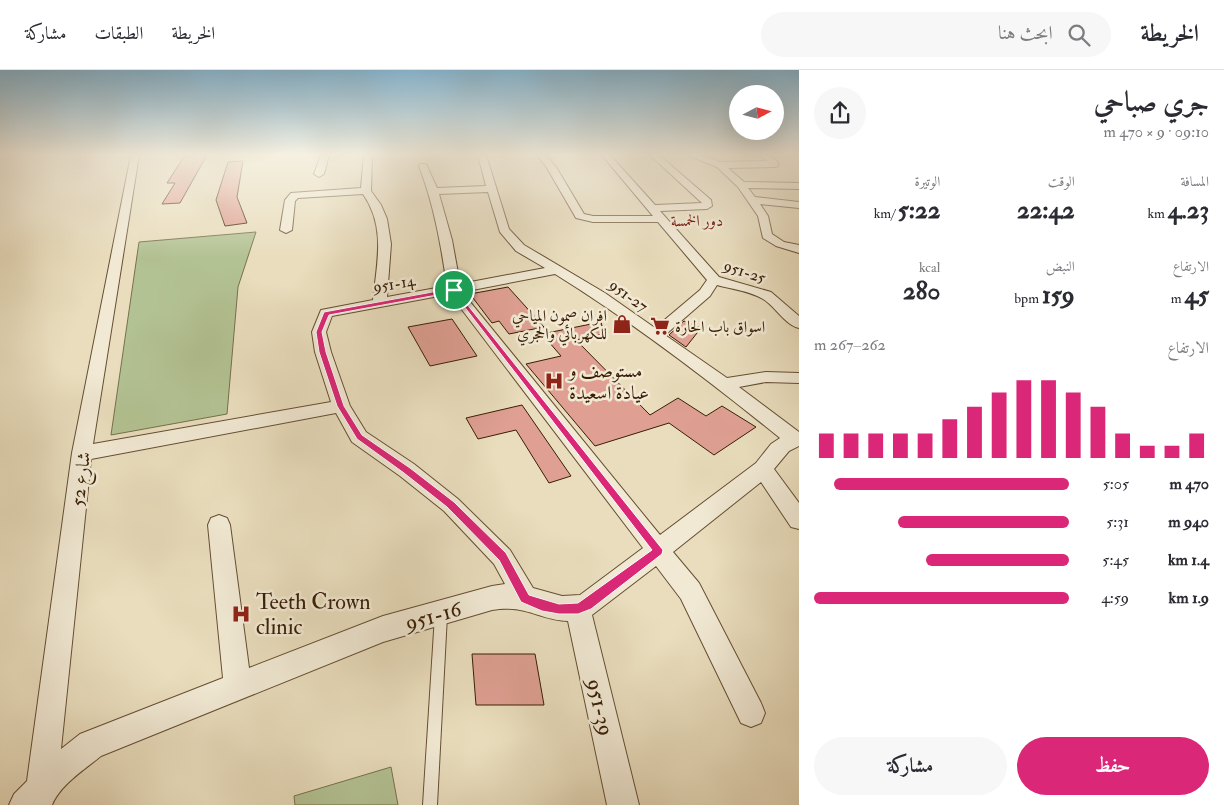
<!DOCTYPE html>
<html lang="ar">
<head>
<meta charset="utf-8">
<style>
	body { margin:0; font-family:"IM FELL Double Pica",Amiri,serif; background:#f7f7f7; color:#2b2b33; direction:rtl; height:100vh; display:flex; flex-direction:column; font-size:19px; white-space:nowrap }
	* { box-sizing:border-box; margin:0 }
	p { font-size:16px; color:#7c7c81 }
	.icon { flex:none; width:28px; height:28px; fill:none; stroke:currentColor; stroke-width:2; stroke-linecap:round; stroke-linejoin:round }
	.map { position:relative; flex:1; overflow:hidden; direction:ltr }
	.panel { display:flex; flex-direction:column; background:#fff; width:425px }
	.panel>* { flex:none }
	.needle { width:32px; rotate:83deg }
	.buttons { position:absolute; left:729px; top:15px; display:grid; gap:10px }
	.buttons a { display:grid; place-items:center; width:55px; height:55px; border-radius:50%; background:#fff; box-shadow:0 5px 20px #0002; font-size:25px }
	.pin { position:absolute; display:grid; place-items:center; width:42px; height:42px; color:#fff; margin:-21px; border:2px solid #fff; border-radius:50%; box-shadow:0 1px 5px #0007 }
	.round { display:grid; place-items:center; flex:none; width:52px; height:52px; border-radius:26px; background:#f7f7f7 }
	.overview { display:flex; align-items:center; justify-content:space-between; height:85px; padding:0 15px }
	h1 { font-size:28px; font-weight:700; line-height:38px }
	.metrics { display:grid; grid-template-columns:repeat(3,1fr); gap:8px; height:85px; padding:5px 15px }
	.metrics div { display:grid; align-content:center }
	.metrics b { font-size:25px; font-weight:700 }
	.metrics small { font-size:14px; font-weight:400 }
	.metrics p { font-size:14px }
	.chart { height:140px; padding:10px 15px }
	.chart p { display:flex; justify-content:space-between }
	.chart svg { width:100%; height:90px; margin-top:5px; stroke:#db2777; stroke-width:6 }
	.action { display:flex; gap:10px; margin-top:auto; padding:10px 15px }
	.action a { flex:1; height:58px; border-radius:30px; background:#db2777; color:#fff; font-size:20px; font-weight:700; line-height:58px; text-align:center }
	.action a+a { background:#f7f7f7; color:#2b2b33 }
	ul { padding:0 15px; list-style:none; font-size:16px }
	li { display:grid; grid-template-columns:80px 60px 1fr; align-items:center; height:38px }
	li i { height:12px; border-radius:6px; background:#db2777 }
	header { display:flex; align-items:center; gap:30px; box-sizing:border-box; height:70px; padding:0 25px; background:#fff; border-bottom:1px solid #e1e1e2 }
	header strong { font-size:24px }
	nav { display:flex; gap:28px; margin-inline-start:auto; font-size:18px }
	.search { width:350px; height:45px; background:#f7f7f7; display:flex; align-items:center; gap:12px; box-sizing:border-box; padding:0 18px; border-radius:28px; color:#7c7c81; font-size:19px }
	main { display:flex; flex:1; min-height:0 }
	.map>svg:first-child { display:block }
</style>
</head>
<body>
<header>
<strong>الخريطة</strong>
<div class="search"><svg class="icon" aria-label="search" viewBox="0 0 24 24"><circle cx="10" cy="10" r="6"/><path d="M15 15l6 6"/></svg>ابحث هنا</div>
<nav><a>الخريطة</a><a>الطبقات</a><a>مشاركة</a></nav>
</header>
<main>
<section class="panel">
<div class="overview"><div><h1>جري صباحي</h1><p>09:10 · 9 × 470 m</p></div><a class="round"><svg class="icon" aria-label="share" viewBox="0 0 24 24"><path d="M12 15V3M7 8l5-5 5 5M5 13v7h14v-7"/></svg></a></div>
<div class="metrics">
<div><p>المسافة</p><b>4.23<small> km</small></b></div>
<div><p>الوقت</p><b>22:42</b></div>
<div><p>الوتيرة</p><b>5:22<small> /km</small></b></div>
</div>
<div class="metrics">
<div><p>الارتفاع</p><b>45<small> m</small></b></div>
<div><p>النبض</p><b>159<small> bpm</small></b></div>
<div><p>kcal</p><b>280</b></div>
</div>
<div class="chart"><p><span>الارتفاع</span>262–267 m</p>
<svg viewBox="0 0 160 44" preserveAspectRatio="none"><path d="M5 44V32M15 44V32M25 44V32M35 44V32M45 44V32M55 44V25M65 44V19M75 44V12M85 44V6M95 44V6M105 44V12M115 44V19M125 44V32M135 44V38M145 44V38M155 44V32"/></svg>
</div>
<ul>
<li><b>470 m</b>5:05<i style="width:92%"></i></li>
<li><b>940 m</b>5:31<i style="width:67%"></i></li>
<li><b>1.4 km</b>5:45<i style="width:56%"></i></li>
<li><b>1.9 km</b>4:59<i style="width:100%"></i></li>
</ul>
<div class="action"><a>حفظ</a><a>مشاركة</a></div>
</section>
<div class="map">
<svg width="799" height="735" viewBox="0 0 799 735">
	<rect width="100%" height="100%" fill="#e9ddbd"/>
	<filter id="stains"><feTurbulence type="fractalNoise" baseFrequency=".004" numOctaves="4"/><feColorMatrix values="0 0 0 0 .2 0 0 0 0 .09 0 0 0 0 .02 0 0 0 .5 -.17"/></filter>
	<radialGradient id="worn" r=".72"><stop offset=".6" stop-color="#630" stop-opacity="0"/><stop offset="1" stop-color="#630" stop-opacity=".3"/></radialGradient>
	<g fill="#b3c293" stroke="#76704c">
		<polygon points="256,162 238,217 227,344 111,365 139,172"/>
		<polygon points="391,697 398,735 295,735 294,726"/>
	</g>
	<g fill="#dfa093" stroke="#391e04">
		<polygon points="185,85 207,85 180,133 162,134 175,113 167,113"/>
		<polygon points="243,91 237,127 247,153 225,156 216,130 228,92"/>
		<polygon points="508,217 544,257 509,264 499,251 492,253 470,224"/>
		<polygon points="452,249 477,286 430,296 408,257"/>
		<polygon points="684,251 701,258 686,277 669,265"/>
		<polygon points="601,252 604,264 576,270 650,345 678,328 706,346 722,336 756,357 714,385 669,353 595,376 526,294 561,286 542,264"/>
		<polygon points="522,335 571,406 549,413 516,360 478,369 466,348"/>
		<polygon points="472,584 535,584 544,635 476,635"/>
	</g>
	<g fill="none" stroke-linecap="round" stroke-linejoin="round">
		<g stroke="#654e32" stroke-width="2">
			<polygon id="lane" points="441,539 445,541 447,545 437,735 423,735 435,545 437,541"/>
		</g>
		<g stroke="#654e32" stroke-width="2">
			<g id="street">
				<path d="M131 85H139L93 374 331 332 315 282 312 262 321 240 373 230C377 192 386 157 363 124L298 128 295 131 292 160 286 163 280 160 285 130 291 123 361 118 364 85H372L371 121 381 135 387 149 391 174 387 227 447 216C441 175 434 135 419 96L420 94H426L437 118 486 116 478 85H486L509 159 524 175 605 223 655 258 700 220 707 210 658 152H593L576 148 547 98 537 85H545L556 97 584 144 593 146H653L602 85H610L655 135 702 133 650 85H659L711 130 712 136 707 139 660 141 719 207 771 222 799 246V258C785 255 775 236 763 229 750 221 731 219 717 215L710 226 665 265 727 308 766 302 799 303V313L766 312 739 317 799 362V376L789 381 774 399 799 433V459L791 457 761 412 673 482 699 513 761 633 765 643 761 653 751 657 741 653 681 529 656 496 592 545 639 735H607L568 551C539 550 526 534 492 540L383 572 101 686C85 699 60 715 52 735H9L14 724 27 711 72 383ZM488 122 500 162 516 181 545 198 460 214 452 170 439 124ZM555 204C634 253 707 309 780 368L771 374 756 393 660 465 462 222ZM450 224 643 478 580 525 562 526 533 518 510 480 458 429 414 394 366 362 350 336 331 282 326 262 332 246ZM336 343 352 372 400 406 444 441 494 494 505 514 492 516 383 546 249 598 230 455 227 448 219 445 211 448 208 455 223 608 80 664 61 679 91 389Z"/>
				<polygon points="321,85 329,85 324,104 319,107 314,104"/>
				<polygon points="687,85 698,85 721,92 767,91 760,85 769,85 778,92 778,96 775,97 728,98 744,112 799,113 799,119 748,118 755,127 799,132 799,138 760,134 768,146 772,164 784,172 799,175 799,183 776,176 763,168 758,146 738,117 717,97"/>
			</g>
		</g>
		<use href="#lane" fill="#f1e9d4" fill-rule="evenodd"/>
		<use href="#street" fill="#f1e9d4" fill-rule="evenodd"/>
	</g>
	<linearGradient id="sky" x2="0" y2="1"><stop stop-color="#87b7d2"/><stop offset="0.45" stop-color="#f5f0e1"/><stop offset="1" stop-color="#f5f0e1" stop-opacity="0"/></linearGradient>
	<rect width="799" height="187" fill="url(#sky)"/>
	<path fill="#db2777" stroke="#fff" fill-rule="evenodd" d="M454 218 663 480 662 484 591 539 578 544H559L542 541 521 532 499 490 447 437 404 403 357 369 337 336 319 282 316 262 324 242ZM453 222 652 480 578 533 559 534 529 525 506 483 454 432 410 398 362 365 344 336 326 282 322 262 329 245Z"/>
	<defs>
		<g id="shop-bare" transform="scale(1.5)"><path d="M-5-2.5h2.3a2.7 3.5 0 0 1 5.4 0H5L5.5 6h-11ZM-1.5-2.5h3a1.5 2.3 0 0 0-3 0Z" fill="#8f2418" stroke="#f1e9d4" stroke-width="2.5" paint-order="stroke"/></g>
		<g id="supermarket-bare" transform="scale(1.5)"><path d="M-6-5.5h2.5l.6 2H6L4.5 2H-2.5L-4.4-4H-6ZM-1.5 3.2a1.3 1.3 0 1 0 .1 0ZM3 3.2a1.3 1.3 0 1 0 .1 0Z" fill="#8f2418" stroke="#f1e9d4" stroke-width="2.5" paint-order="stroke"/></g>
		<g id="hospital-bare" transform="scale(1.5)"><path d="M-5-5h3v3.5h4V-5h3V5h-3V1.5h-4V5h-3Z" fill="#8f2418" stroke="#f1e9d4" stroke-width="2.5" paint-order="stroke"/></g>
	</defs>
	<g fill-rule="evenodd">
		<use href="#shop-bare" x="622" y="254"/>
		<use href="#supermarket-bare" x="660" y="256"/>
		<use href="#hospital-bare" x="554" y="311"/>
		<use href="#hospital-bare" x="241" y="544"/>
	</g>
	<g text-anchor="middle" stroke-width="5" stroke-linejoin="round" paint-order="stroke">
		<g font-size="16" fill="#7a1f14" stroke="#f1e9d4">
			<text x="697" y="156">دور الخمسة</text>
		</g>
		<g font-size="16" fill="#391e04" stroke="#f1e9d4">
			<text transform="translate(745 201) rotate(18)" y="6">951-25</text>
			<text transform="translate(394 213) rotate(-10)" y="6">951-14</text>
			<text transform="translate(629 225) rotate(36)" y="6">951-27</text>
		</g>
		<g font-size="16" fill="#391e04" stroke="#f1e9d4" text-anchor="end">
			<text x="607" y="251">افران صمون المياحي<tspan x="607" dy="18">للكهربائي والحجري</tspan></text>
			<text x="675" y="262" text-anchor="start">اسواق باب الحارة</text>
		</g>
		<g font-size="19" fill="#391e04" stroke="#f1e9d4" text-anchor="start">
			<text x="569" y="307">مستوصف و<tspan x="569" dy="22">عيادة اسعيدة</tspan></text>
		</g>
		<g font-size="19" fill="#391e04" stroke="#f1e9d4">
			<text transform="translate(80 409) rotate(-83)" y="7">شارع 52</text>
		</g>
		<g font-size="22" fill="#391e04" stroke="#f1e9d4" text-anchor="start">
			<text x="256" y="539">Teeth Crown<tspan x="256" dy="25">clinic</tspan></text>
		</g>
		<g font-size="22" fill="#391e04" stroke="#f1e9d4">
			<text transform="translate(433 545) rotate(-16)" y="8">951-16</text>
			<text transform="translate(601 637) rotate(77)" y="8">951-39</text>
		</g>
	</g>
	<rect width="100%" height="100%" filter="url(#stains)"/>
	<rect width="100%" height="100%" fill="url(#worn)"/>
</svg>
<div class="buttons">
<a><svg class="needle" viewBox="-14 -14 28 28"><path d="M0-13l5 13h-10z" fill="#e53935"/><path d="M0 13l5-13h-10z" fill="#7c7c81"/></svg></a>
</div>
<div class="pin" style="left:454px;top:220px;background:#1e9e55"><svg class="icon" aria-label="arrive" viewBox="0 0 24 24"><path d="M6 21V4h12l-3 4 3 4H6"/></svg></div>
</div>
</main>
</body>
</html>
